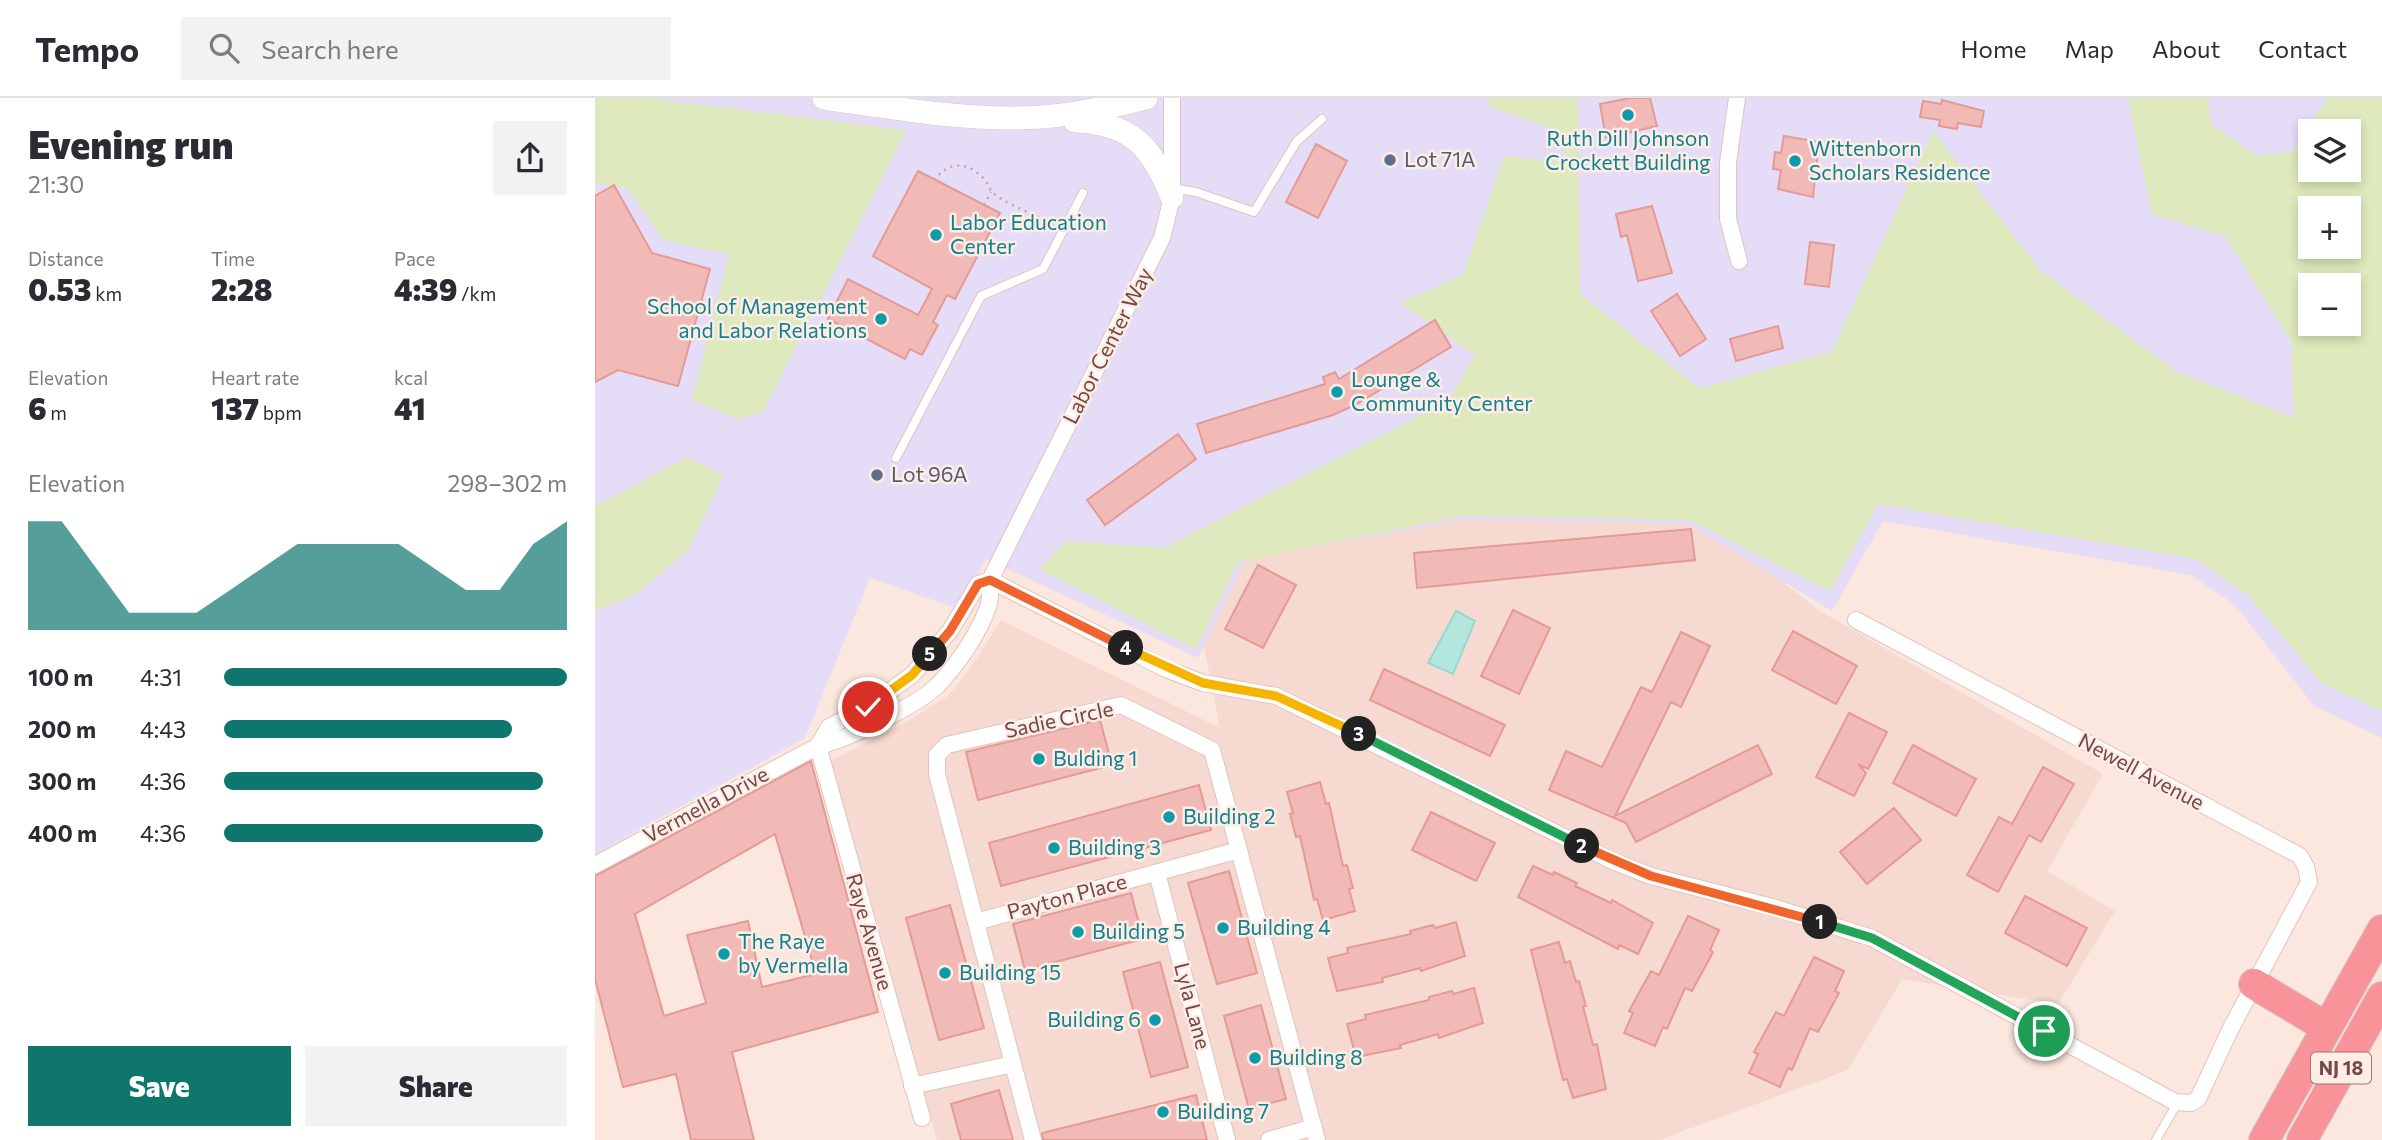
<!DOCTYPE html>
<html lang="en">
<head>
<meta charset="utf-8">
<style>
	body { margin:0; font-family:Commissioner,sans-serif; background:#f2f2f3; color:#2b2b33; height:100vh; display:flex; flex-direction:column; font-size:26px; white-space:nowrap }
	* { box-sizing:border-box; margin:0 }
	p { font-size:23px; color:#7c7c81 }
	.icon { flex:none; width:38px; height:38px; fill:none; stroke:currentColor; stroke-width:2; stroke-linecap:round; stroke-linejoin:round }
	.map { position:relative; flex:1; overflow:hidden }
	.details { display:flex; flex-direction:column; background:#fff; width:595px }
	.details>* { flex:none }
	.fabs { position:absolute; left:1703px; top:21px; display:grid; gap:14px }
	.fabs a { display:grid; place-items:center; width:63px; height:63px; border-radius:0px; background:#fff; box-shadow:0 4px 10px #0003; font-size:35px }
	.pin { position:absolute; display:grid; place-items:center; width:60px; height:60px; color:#fff; margin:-30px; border:4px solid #fff; border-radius:50%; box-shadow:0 2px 7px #0007 }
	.km { position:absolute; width:35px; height:35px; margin:-18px; border-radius:50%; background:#222; color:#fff; font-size:19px; line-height:35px; text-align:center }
	.round { display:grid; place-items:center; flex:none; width:74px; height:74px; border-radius:0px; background:#f2f2f3 }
	.overview { display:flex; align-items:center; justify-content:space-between; height:119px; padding:0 28px }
	h1 { font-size:38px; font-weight:800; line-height:52px }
	.figures { display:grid; grid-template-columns:repeat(3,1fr); gap:10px; height:119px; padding:7px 28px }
	.figures div { display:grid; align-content:center }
	.figures b { font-size:30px; font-weight:800 }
	.figures small { font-size:19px; font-weight:400 }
	.figures p { font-size:19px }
	.chart { height:196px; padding:14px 28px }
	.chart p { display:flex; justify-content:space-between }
	.chart svg { width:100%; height:126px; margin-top:7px; fill:#0f766e; opacity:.7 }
	.action { display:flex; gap:14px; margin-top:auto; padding:14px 28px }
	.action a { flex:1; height:80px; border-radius:0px; background:#0f766e; color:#fff; font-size:28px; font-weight:800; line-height:80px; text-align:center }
	.action a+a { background:#f2f2f3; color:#2b2b33 }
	ul { padding:0 28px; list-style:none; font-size:23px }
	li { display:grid; grid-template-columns:112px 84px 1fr; align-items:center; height:52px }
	li i { height:18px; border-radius:9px; background:#0f766e }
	header { display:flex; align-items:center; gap:42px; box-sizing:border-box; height:98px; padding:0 35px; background:#fff; border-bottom:2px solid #e1e1e2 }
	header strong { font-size:33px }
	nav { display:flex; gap:38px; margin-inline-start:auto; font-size:24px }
	.search { width:490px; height:63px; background:#f2f2f3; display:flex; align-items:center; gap:18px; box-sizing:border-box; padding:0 24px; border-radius:0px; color:#7c7c81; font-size:26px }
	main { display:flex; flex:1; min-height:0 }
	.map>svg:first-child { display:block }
</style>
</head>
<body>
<header>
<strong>Tempo</strong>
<div class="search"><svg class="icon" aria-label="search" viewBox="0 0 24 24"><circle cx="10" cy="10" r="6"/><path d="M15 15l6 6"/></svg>Search here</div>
<nav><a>Home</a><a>Map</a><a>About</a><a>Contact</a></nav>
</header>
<main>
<section class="details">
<div class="overview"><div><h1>Evening run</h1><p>21:30</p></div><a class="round"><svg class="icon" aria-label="share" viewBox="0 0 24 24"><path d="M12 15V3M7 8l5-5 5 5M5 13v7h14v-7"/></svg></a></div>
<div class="figures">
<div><p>Distance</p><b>0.53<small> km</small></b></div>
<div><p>Time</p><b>2:28</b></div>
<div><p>Pace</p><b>4:39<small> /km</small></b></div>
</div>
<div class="figures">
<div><p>Elevation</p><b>6<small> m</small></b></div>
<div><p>Heart rate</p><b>137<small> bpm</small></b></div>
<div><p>kcal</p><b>41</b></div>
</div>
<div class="chart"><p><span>Elevation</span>298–302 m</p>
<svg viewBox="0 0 160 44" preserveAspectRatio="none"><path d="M0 44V6L10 6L20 22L30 38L40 38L50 38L60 30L70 22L80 14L90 14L100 14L110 14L120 22L130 30L140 30L150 14L160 6V44z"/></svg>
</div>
<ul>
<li><b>100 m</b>4:31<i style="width:100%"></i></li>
<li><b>200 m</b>4:43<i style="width:84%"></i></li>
<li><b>300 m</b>4:36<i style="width:93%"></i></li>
<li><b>400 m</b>4:36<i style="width:93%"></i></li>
</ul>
<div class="action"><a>Save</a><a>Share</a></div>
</section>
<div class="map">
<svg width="1787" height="1042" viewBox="0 0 1787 1042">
	<rect width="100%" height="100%" fill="#fce7de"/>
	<polygon fill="#f6d9d0" points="874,395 1093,410 1225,513 1508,676 1452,773 1520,813 1463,906 1307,881 1253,972 1064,1042 342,1042 231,665 308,626 354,597 381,562 406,522 625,630 604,522 647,450"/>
	<path fill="#e5dcf8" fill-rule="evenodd" d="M0 0H1787V640L1719 608 1640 507 1596 477 1288 423 1237 513 1094 426 869 421 650 462 603 560 391 461 366 512 275 480 210 640 0 756ZM1715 33H1754V72H1715ZM1715 110H1754V149H1715ZM1715 187H1754V226H1715Z"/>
	<g fill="#deeabd" fill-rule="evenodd">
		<polygon points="0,0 52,0 311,32 168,314 143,321 97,302 134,156 68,142 33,90 0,85"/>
		<path d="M891 0H983L985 196 1104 290 1237 254 1338 33 1445 172 1580 273 1699 320 1696 243 1631 139 1557 116 1533 0H1613L1616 26 1662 58 1699 53 1732 0H1787V613L1728 586 1652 496 1601 461 1283 406 1235 493 1095 422 867 418 643 464 601 552 445 471 470 443 569 450 853 303 880 257 805 205 868 177 909 58 971 64 968 34 895 9ZM1715 33H1754V72H1715ZM1715 110H1754V149H1715ZM1715 187H1754V226H1715Z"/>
		<polygon points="92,359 128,377 94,451 41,496 0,513 0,408"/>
	</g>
	<polygon fill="#b3e6dd" stroke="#99d8cd" stroke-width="2" points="861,513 880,523 858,576 833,565"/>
	<g fill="#f2bab6" stroke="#e59a96" stroke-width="2" fill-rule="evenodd">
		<polygon points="1035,0 1055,0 1062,28 1011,40 1005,6"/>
		<polygon points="1347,2 1389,13 1386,29 1363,25 1362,31 1344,28 1345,22 1325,19 1328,3 1346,6"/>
		<polygon points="1189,38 1224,44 1218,99 1183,91 1186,72 1178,71 1180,54 1186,55"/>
		<polygon points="721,46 752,63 723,120 691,104"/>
		<polygon points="323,73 405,115 360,201 352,197 338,224 343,227 327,257 315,251 310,261 233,221 253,181 323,217 337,191 278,158"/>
		<polygon points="19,87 57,155 115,171 83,288 23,272 0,284 0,98"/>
		<polygon points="1057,108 1077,175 1043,183 1032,137 1026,139 1021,116"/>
		<polygon points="1215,144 1239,147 1234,189 1210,186"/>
		<polygon points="1082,196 1111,241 1085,258 1056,213"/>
		<polygon points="840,222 856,249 760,307 738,317 611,355 602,326 730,286 728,279 740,274 744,281"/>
		<polygon points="1183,228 1188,250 1141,263 1135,241"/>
		<polygon points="583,336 601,361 510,427 492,402"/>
		<polygon points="1096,431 1100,462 822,490 819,455"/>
		<polygon points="663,467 701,487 668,550 630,531"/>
		<polygon points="918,512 955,530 924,596 886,578"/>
		<polygon points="1198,533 1262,568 1241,606 1177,572"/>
		<polygon points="1086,534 1115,548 1086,609 1076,604 1020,718 1163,647 1177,676 1041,744 1031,725 954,692 971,653 1007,669 1046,589 1057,594"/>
		<polygon points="789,571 910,627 895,658 775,602"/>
		<polygon points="1254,615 1292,634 1273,671 1263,666 1271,675 1259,698 1221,679"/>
		<polygon points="505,622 517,667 383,702 371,654"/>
		<polygon points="1318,647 1381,681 1361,718 1298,685"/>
		<path d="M216 663 283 914 137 954 159 1042H96L81 976 28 989 0 881V778ZM180 736 221 876 167 889 153 823 92 837 111 905 69 918 40 816Z"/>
		<polygon points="1448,669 1479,686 1446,744 1434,737 1403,794 1372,777 1404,719 1417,726"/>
		<polygon points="725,684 731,706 734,705 748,768 752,767 758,790 754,791 760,813 728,822 722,801 719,802 705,738 701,739 695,716 698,715 692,694"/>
		<polygon points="604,687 616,732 406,788 394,745"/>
		<polygon points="1299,710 1326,742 1272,786 1245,754"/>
		<polygon points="836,714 900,745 881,783 817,752"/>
		<polygon points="938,768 958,777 959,774 982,785 980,788 1016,805 1017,802 1058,825 1043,856 1024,847 1023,851 923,799"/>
		<polygon points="634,773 662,875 622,886 593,785"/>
		<polygon points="536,795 548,841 430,872 418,826"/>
		<polygon points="1430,798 1492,830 1472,868 1410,835"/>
		<polygon points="355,807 389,930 344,942 311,820"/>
		<polygon points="1093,818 1124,832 1115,852 1118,854 1097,893 1090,890 1072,931 1068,929 1060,948 1029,935 1038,915 1034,913 1056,873 1064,877"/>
		<polygon points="861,824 870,858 826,873 825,870 787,880 788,884 742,893 733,860 753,855 752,850 816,836 815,833 838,827 840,830"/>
		<polygon points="964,844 970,865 975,863 981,884 984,883 991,908 988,908 998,947 1002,946 1011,991 978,1000 972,981 968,982 936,852"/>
		<polygon points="1219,859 1249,873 1240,893 1244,895 1223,934 1215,930 1197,972 1193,970 1185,989 1154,975 1163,956 1159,954 1181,914 1189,918"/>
		<polygon points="565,864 593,969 556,979 528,874"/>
		<polygon points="879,890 888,925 844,940 843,936 805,947 806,950 761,959 752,926 771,921 770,917 834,902 834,899 857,893 858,896"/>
		<polygon points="666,907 691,1001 654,1011 629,918"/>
		<polygon points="404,992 418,1042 366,1042 356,1006"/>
		<polygon points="601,997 612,1042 448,1042 447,1035"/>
	</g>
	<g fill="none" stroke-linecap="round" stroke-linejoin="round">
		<g stroke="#e2c3be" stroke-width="10">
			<g id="lane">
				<polyline points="577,90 601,94 659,114 702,43 727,21"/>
				<polyline points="301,360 386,198 448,171 488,95"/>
				<polyline points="1561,1042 1583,1004"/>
			</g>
		</g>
		<g stroke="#e2c3be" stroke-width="18">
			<g id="street">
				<polyline points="1142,0 1133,65 1133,121 1144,163"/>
				<polyline points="395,482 571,571 608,585 681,598 1020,764 1056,778 1177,809 1277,840 1580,1004 1596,1005 1603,1001 1636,930 1714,784 1711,769 1705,758 1261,522"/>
				<polyline points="223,648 327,1020"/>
				<polyline points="223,648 234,629 273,609 317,577 355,533 383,486 395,482"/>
				<path d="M0 767 223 648C251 642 323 607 343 587 363 566 384 535 393 509 396 501 395 490 395 482L567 140 577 99V0"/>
				<polyline points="562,775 632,1042"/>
				<polyline points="381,824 644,752"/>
				<polyline points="317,988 418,966"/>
				<polyline points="438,1042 342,676 342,657 352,647 526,607 617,652 722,1042"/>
				<polyline points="674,1042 719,1029"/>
			</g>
		</g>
		<g stroke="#e7c1bb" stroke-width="24">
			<g id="secondary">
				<path d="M229 0C291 9 354 20 417 20 461 21 509 11 551 0"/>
				<path d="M480 23C537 25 557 49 577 99"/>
			</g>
		</g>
		<g stroke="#d5c8c8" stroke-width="32">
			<g id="highway">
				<polyline points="1659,886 1731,929"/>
				<polyline points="1669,1042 1787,832"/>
				<polyline points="1707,1042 1787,899"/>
			</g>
		</g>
		<g stroke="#d69d99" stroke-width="2.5" stroke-dasharray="2 5" stroke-linecap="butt">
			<path d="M339 82C354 63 373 63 389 81 393 85 394 91 398 95 411 106 432 113 447 121"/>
			<polyline points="389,107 396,94"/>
		</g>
		<use href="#lane" stroke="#fff" stroke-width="8"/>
		<use href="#street" stroke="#fff" stroke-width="16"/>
		<use href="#secondary" stroke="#fff" stroke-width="23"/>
		<use href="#highway" stroke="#f9939a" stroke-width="30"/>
	</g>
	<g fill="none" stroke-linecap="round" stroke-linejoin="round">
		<g stroke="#fff" stroke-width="14">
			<polyline id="split-1" points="1225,824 1277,840 1449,933"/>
		</g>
		<g stroke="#fff" stroke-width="14">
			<polyline id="split-2" points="987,748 1056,778 1225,824"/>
		</g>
		<g stroke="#fff" stroke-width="14">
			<polyline id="split-3" points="764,636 987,748"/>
		</g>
		<g stroke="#fff" stroke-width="14">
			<polyline id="split-4" points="531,550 608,585 681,598 764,636"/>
		</g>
		<g stroke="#fff" stroke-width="14">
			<polyline id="split-5" points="335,556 355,533 383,486 395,482 531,550"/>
		</g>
		<g stroke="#fff" stroke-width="14">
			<polyline id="split-6" points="273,609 317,577 335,556"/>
		</g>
		<use href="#split-1" stroke="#22a559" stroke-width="9"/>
		<use href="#split-2" stroke="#f0652b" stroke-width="9"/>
		<use href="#split-3" stroke="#22a559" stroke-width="9"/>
		<use href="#split-4" stroke="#f5b400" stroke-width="9"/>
		<use href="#split-5" stroke="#f0652b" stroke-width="9"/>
		<use href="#split-6" stroke="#f5b400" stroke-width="9"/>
	</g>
	<g fill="#0f9aa8" stroke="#ffece5" stroke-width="2.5">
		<circle cx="1033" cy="17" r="7"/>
		<circle cx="1200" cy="63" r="7"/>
		<circle cx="341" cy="137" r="7"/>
		<circle cx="286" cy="221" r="7"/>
		<circle cx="742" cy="294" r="7"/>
		<circle cx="444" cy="661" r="7"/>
		<circle cx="574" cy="719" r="7"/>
		<circle cx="459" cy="750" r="7"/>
		<circle cx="628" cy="830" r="7"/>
		<circle cx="483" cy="834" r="7"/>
		<circle cx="129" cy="856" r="7"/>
		<circle cx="350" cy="875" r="7"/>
		<circle cx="560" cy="922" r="7"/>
		<circle cx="660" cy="960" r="7"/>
		<circle cx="568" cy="1014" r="7"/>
	</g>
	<g fill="#5c6f8a" stroke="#ffece5" stroke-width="2.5">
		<circle cx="795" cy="62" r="7"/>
		<circle cx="282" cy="377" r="7"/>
	</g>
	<g text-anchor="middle" stroke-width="5" stroke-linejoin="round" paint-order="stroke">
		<rect fill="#ffece5" stroke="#9d7976" stroke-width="2" x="1716" y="954.5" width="60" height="31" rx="5"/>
		<g font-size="19" font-weight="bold" fill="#734846">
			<text x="1746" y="977">NJ 18</text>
		</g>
		<g font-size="21" fill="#0d838f" stroke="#ffece5" text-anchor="start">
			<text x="1033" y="48" text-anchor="middle">Ruth Dill Johnson<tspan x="1033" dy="24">Crockett Building</tspan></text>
			<text x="1214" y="58">Wittenborn<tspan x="1214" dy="24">Scholars Residence</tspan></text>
			<text x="355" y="132">Labor Education<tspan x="355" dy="24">Center</tspan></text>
			<text x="272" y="216" text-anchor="end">School of Management<tspan x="272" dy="24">and Labor Relations</tspan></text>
			<text x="756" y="289">Lounge &amp;<tspan x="756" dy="24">Community Center</tspan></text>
			<text x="458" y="668">Bulding 1</text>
			<text x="588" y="726">Building 2</text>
			<text x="473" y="757">Building 3</text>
			<text x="642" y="837">Building 4</text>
			<text x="497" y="841">Building 5</text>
			<text x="143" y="851">The Raye<tspan x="143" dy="24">by Vermella</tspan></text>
			<text x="364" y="882">Building 15</text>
			<text x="546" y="929" text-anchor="end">Building 6</text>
			<text x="674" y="967">Building 8</text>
			<text x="582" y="1021">Building 7</text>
		</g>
		<g font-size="21" fill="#4e5e75" stroke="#ffece5" text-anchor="start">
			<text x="809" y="69">Lot 71A</text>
			<text x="296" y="384">Lot 96A</text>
		</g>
		<g font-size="21" fill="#734846" stroke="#ffece5">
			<text transform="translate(513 248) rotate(-63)" y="7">Labor Center Way</text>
			<text transform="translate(464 622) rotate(-12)" y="7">Sadie Circle</text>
			<text transform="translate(1546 674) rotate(28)" y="7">Newell Avenue</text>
			<text transform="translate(111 707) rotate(-28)" y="7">Vermella Drive</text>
			<text transform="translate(472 799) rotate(-15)" y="7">Payton Place</text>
			<text transform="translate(274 834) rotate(74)" y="7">Raye Avenue</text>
			<text transform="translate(597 908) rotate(75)" y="7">Lyla Lane</text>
		</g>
	</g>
</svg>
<div class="fabs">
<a><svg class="icon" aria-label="layers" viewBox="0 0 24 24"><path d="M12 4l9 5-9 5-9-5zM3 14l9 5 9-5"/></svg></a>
<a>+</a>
<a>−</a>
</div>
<div class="pin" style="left:1449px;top:933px;background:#1e9e55"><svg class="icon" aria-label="arrive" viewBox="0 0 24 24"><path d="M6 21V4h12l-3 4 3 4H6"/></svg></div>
<div class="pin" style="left:273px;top:609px;background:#d93025"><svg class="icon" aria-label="check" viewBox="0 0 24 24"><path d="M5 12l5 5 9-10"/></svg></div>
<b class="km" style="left:1225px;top:824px">1</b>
<b class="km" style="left:987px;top:748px">2</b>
<b class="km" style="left:764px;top:636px">3</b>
<b class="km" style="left:531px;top:550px">4</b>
<b class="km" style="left:335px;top:556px">5</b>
</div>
</main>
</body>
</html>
